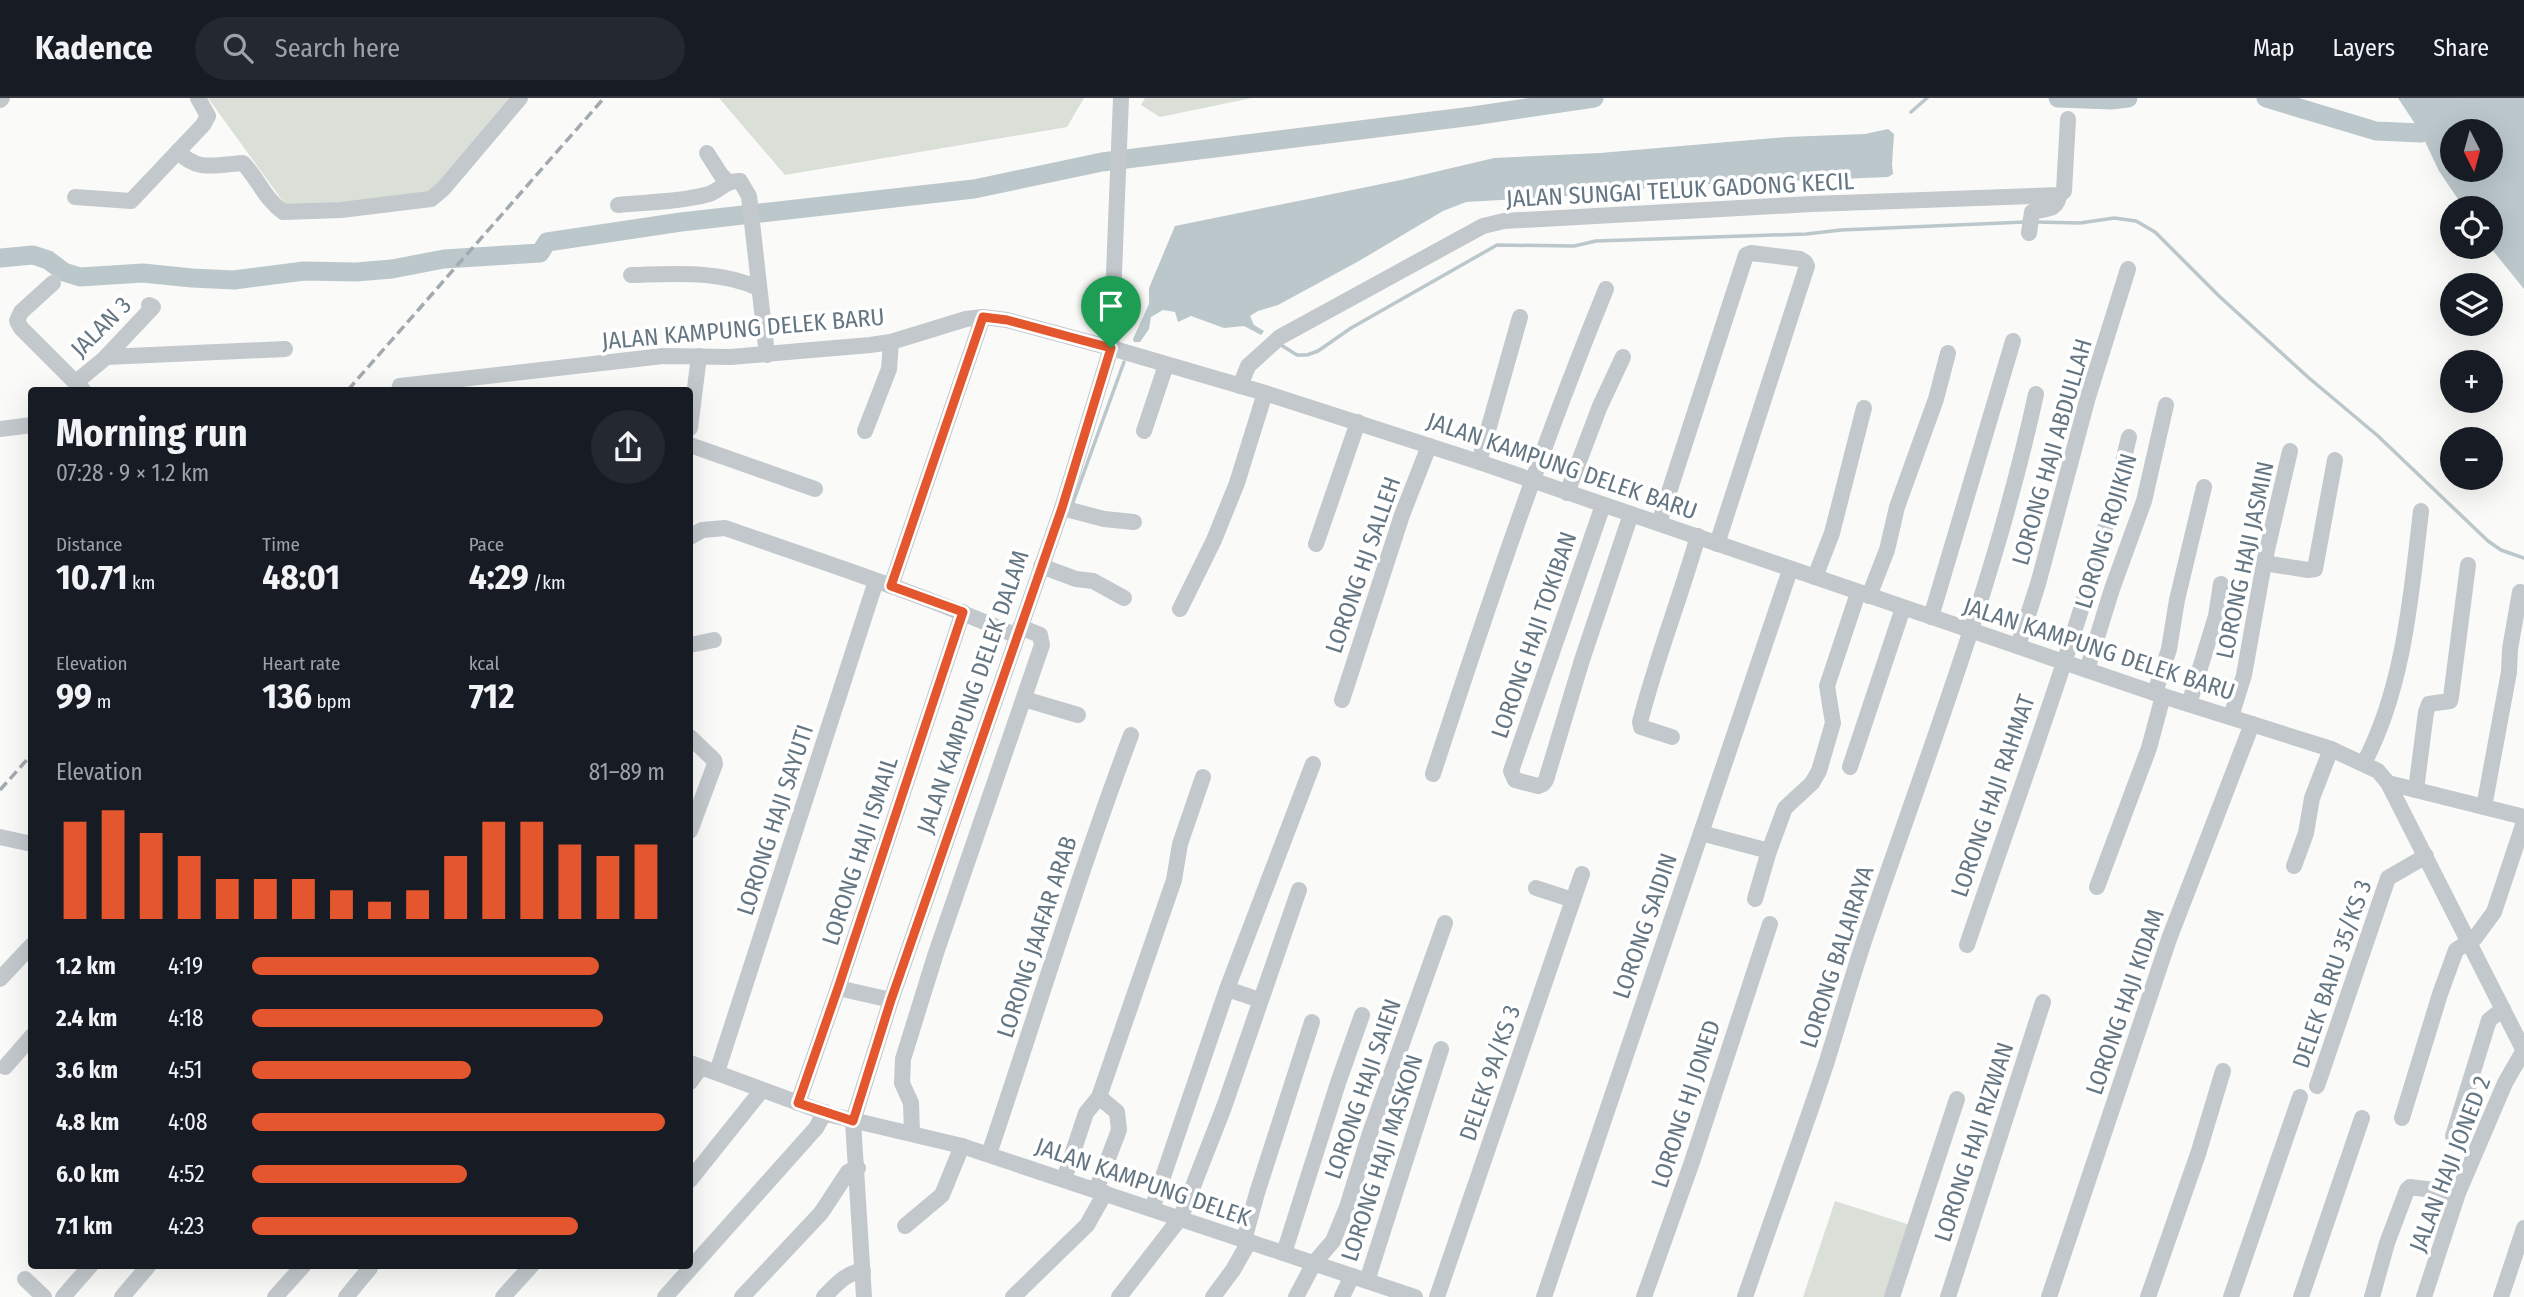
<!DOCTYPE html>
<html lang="en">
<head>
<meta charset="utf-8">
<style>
	body { margin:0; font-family:"Fira Sans Condensed",sans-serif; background:#242831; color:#f1f3f6; height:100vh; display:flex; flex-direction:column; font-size:26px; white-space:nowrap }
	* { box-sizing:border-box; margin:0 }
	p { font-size:23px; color:#9ea1a6 }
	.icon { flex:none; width:38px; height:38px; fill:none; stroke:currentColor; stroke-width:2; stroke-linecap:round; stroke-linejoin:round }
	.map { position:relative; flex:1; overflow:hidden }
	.panel { position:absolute; left:28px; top:289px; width:665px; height:882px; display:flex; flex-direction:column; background:#171b24; border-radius:7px; box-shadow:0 7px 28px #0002 }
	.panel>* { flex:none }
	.needle { width:46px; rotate:174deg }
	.buttons { position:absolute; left:2440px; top:21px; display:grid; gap:14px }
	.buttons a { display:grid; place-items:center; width:63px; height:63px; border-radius:50%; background:#171b24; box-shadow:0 7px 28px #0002; font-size:35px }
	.pin { position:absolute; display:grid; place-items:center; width:60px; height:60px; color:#fff; margin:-72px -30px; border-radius:50% 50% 50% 0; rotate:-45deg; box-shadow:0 0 7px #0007 }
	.pin .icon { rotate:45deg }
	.round { display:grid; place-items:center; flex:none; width:74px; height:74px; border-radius:37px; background:#242831 }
	.headline { display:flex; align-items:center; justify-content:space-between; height:119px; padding:0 28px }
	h1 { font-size:38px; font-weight:700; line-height:52px }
	.stats { display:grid; grid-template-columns:repeat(3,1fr); gap:10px; height:119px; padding:7px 28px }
	.stats div { display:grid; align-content:center }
	.stats b { font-size:35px; font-weight:700 }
	.stats small { font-size:19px; font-weight:400 }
	.stats p { font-size:19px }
	.chart { height:196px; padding:14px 28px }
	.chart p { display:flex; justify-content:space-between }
	.chart svg { width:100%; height:126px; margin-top:7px; stroke:#e4572e; stroke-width:6 }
	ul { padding:0 28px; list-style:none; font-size:23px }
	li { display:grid; grid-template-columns:112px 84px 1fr; align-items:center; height:52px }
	li i { height:18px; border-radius:9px; background:#e4572e }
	header { display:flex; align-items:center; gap:42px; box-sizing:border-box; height:98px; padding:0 35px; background:#171b24; border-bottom:2px solid #363941 }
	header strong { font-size:33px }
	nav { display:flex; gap:38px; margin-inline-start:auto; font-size:24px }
	.search { width:490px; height:63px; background:#242831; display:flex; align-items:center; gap:18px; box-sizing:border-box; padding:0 24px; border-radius:38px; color:#9ea1a6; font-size:26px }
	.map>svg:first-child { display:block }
</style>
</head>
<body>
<header>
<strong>Kadence</strong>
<div class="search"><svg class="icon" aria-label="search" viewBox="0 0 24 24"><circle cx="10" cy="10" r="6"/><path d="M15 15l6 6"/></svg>Search here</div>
<nav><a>Map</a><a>Layers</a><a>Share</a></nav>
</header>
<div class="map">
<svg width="2524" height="1199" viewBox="0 0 2524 1199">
	<rect width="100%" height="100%" fill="#fafaf8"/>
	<g fill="#dadfd7">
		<polygon points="208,0 515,0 432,96 287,109"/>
		<polygon points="719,0 1084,0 1067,29 785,77"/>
		<polygon points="1145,0 1252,0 1160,19 1141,7"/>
		<polygon points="1835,1103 1910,1127 1886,1199 1803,1199"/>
	</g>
	<g fill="#bbc7cb" fill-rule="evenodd">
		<path d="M2398 0H2524V191L2490 149V110H2464L2439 73 2421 35ZM2452 33H2490V72H2452Z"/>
		<polygon points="1888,31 1894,36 1892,66 1893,76 1888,79 1662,88 1601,96 1466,104 1443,113 1359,163 1278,207 1258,213 1250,218 1254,227 1264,233 1261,237 1244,228 1224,230 1191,218 1178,224 1175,214 1163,212 1151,219 1149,231 1140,244 1134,244 1133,241 1149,206 1149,190 1175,128 1401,82 1494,60 1600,55 1786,39 1865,36"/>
	</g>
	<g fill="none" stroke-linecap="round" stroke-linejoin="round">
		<g stroke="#bbc7cb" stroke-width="3.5">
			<polyline points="1911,14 1927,0"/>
			<polyline points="2036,124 2080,125 2114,120 2136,123 2155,134 2219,198 2309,280 2378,338 2488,443 2501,452 2524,460"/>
			<polyline points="1281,247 1297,257 1307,257 1318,253 1351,230 1497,147 1574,148 1596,143 1806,136 1841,132 2025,124"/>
			<polyline points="1072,407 1124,264"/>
		</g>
		<g stroke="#bbc7cb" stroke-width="19">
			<polyline points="2058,0 2111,2 2128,0"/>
			<polyline points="2266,0 2376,33 2421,35 2444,26"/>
			<polyline points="0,160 33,157 48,162 64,174 80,179 143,175 192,180 234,182 304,173 356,174 392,171 444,161 540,155 547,144 681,124 974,91 1102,64 1473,18 1594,0"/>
		</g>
		<g stroke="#c3c8cc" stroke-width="16">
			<polyline points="0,2 2,0"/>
			<path d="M178 53C196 74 216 67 243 65 258 81 265 101 283 114L341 112 431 101 443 91 520 0"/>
			<polyline points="707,55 721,77 728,84"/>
			<polyline points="75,99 131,103 203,27 208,18 198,0"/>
			<path d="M618 107C648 104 680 104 709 96 720 92 726 82 740 83L749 98 767 257"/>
			<path d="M2029 135 2032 114C2044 110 2057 114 2059 97"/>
			<path d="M631 177C673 176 719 172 758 190"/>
			<polyline points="53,185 21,214 17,223 21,230 83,292"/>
			<polyline points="106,259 285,251"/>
			<polyline points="76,284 104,261 153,209 149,207"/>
			<polyline points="1240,288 1248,268 1280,239 1483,128 1504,123 1812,106 2059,97 2064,93 2068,21"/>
			<polyline points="399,292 400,288 663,258 731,259 870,247 891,244 966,221 983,219 1007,222 1111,250 1265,295 1479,364 2163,598 2331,651 2378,673 2388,685 2524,953"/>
			<polyline points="690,330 699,258"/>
			<polyline points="0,331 32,327"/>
			<polyline points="865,333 889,271 891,244"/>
			<polyline points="1144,333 1166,267"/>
			<polyline points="690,347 815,391"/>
			<polyline points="1479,364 1520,219"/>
			<polyline points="1567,395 1600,308 1623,259"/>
			<polyline points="1603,407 1511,673 1515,682 1538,688 1543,686 1546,682 1582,562 1631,416"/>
			<polyline points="1062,410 1104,421 1134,424"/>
			<polyline points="1659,425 1746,157 1751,155 1800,161 1805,164 1807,168 1717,446"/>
			<path d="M690 439 702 432 725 430C823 464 922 496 1017 538"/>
			<polyline points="1316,446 1358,324"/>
			<polyline points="2264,465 2308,472 2315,471 2335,362"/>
			<polyline points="1041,468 1076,481 1093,483 1124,500"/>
			<polyline points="1815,479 1832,435 1864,310"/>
			<polyline points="891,488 983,219"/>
			<polyline points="1869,498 1887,452 1897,409 1936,301 1948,255"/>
			<polyline points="1180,511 1214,442 1237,385 1265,295"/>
			<polyline points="1931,519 2013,243"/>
			<polyline points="690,547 714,542"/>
			<polyline points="2018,548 2038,486 2088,299 2128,171"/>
			<polyline points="2087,572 2112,491 2144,403 2166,307"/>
			<polyline points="2155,595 2169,551 2177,502 2204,389"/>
			<polyline points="1024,601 1078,617"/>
			<polyline points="1342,602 1402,417 1429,348"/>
			<polyline points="2189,606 2216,518 2221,486"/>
			<polyline points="2231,619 2244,577 2264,465 2290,353"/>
			<polyline points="690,639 714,662 715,666 690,733"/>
			<path d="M1672 639 1641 629 1640 624C1656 561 1680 501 1698 438"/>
			<path d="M2364 665C2404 589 2411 498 2421 413"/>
			<polyline points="1850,669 1903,510"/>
			<path d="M1433 676C1486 513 1541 350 1606 191"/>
			<polyline points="2388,685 2524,719"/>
			<polyline points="2416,692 2426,614 2429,606 2450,603 2451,599 2468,467"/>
			<polyline points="2484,709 2509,574 2510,551 2520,494"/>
			<polyline points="1701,735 1769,753"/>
			<polyline points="0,739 32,746"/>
			<polyline points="2294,768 2306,735 2312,700 2331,651"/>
			<polyline points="2097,789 2149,650 2163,598"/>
			<polyline points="1755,801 1769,753 1785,710 1812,685 1819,673 1833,625 1827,588 1858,495"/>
			<polyline points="1573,802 1582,776"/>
			<path d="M1967 847C2024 679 2088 512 2129 339"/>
			<polyline points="0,881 32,847"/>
			<polyline points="838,890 891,902"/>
			<polyline points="1227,891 1260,902"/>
			<polyline points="690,965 831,1017 962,1048 1415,1199"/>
			<polyline points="5,969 32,938"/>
			<polyline points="717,974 876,483"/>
			<polyline points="690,984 701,969"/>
			<polyline points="2317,988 2388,780 2426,758"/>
			<polyline points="798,1005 838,890 963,514"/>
			<polyline points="2402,1020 2440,896 2456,852 2475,840 2494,814 2524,724"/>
			<polyline points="912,1034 911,1005 902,985 903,961 936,855 1042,547 1040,537 1020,529"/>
			<polyline points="2453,1038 2489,922 2503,911"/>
			<path d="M989 1056C1036 917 1079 775 1131 637"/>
			<polyline points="1064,1081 1086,1015 1099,999 1174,782 1180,746 1203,679"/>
			<polyline points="690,1082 762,992"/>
			<polyline points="1096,1092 1119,1032 1117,1014 1099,999"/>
			<polyline points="1152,1111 1227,891 1313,666"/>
			<polyline points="905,1128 942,1097 962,1048"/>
			<polyline points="1244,1142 1257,1095 1312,924"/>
			<polyline points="1284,1155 1338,985 1362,917"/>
			<polyline points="25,1181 44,1199"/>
			<polyline points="1367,1183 1441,951"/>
			<polyline points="63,1199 91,1167"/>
			<polyline points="122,1199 149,1167"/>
			<polyline points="275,1199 304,1167"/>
			<polyline points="346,1199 370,1170"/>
			<polyline points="503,1199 532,1167"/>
			<polyline points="665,1199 816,1030 825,1014"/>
			<polyline points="742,1199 821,1115 848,1074 858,1070"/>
			<path d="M824 1199C835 1188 846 1174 863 1173"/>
			<polyline points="864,1199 853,1023 891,902 1062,410 1111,250 1121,0"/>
			<polyline points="1013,1199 1087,1127 1105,1095"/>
			<polyline points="1119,1199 1181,1119 1224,1009 1299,792"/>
			<polyline points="1213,1199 1233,1172 1249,1144"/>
			<polyline points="1296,1199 1314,1165 1333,1143 1347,1109 1369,1038 1445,825"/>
			<polyline points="1342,1199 1352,1178"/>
			<polyline points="1437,1199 1573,802 1536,790"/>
			<polyline points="1544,1199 1790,472"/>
			<polyline points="1644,1199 1692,1064 1770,826"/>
			<path d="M1745 1199C1772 1120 1801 1042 1827 963 1840 921 1852 879 1866 837 1927 658 1996 481 2036 296"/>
			<polyline points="1892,1199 1957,1001"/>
			<polyline points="1948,1199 2043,904"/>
			<polyline points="2049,1199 2169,841 2252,626"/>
			<polyline points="2148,1199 2198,1056 2223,973"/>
			<polyline points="2231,1199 2300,999"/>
			<polyline points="2301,1199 2362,1020"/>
			<polyline points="2372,1199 2387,1145 2407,1092 2410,1089 2458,1095"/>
			<polyline points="2424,1199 2458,1095 2505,985 2524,952"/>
			<polyline points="2501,1199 2524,1130"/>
		</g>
		<g stroke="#a2aab0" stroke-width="3.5" stroke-dasharray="10 5" stroke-linecap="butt">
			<polyline points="348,292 604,0"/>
			<polyline points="0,692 32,656"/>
		</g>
	</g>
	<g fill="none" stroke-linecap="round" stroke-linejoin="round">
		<g stroke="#fff" stroke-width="14">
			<polygon id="route" points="983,219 1007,222 1111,250 1062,410 891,902 853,1023 798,1005 838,890 963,514 891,488"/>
		</g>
		<use href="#route" stroke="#e4572e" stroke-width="9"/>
	</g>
	<g text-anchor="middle" stroke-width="7" stroke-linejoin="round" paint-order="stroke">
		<g font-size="24" fill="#657683" stroke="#fff">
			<text transform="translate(1680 92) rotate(-3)" y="8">JALAN SUNGAI TELUK GADONG KECIL</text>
			<text transform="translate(101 229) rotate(-45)" y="8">JALAN 3</text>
			<text transform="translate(743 231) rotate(-5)" y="8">JALAN KAMPUNG DELEK BARU</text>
			<text transform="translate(2052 354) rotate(-74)" y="8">LORONG HAJI ABDULLAH</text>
			<text transform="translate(1562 368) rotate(19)" y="8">JALAN KAMPUNG DELEK BARU</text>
			<text transform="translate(2106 433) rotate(-73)" y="8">LORONG ROJIKIN</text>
			<text transform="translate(2245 462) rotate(-78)" y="8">LORONG HAJI JASMIN</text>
			<text transform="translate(1363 467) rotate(-71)" y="8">LORONG HJ SALLEH</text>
			<text transform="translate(1534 537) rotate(-71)" y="8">LORONG HAJI TOKIBAN</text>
			<text transform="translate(2099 551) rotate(18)" y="8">JALAN KAMPUNG DELEK BARU</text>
			<text transform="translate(973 594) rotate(-71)" y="8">JALAN KAMPUNG DELEK DALAM</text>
			<text transform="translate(1993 698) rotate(-71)" y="8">LORONG HAJI RAHMAT</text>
			<text transform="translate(775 722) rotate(-72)" y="8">LORONG HAJI SAYUTI</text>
			<text transform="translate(860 753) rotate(-72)" y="8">LORONG HAJI ISMAIL</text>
			<text transform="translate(1645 828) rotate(-71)" y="8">LORONG SAIDIN</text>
			<text transform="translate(1037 839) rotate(-72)" y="8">LORONG JAAFAR ARAB</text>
			<text transform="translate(1837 859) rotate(-72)" y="8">LORONG BALAIRAYA</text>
			<text transform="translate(2332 876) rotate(-71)" y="8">DELEK BARU 35/KS 3</text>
			<text transform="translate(2125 904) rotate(-71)" y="8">LORONG HAJI KIDAM</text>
			<text transform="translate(1490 975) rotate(-71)" y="8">DELEK 9A/KS 3</text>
			<text transform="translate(1363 991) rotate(-71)" y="8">LORONG HAJI SAIEN</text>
			<text transform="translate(1686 1006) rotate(-72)" y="8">LORONG HJ JONED</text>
			<text transform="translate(1974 1044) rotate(-72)" y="8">LORONG HAJI RIZWAN</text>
			<text transform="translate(1382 1060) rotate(-72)" y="8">LORONG HAJI MASKON</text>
			<text transform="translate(2450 1066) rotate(-69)" y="8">JALAN HAJI JONED 2</text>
			<text transform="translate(1143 1084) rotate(19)" y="8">JALAN KAMPUNG DELEK</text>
		</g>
	</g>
</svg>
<div class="buttons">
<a><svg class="needle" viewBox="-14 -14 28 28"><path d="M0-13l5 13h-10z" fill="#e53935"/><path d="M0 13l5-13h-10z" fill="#9ea1a6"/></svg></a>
<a><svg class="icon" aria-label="locate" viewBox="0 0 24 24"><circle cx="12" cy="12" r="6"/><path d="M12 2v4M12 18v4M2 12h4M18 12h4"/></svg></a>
<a><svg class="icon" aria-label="layers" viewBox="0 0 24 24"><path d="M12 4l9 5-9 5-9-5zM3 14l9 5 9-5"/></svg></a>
<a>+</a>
<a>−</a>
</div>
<div class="pin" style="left:1111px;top:250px;background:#1e9e55"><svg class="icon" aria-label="arrive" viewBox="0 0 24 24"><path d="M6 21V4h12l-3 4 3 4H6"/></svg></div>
<section class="panel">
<div class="headline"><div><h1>Morning run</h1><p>07:28 · 9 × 1.2 km</p></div><a class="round"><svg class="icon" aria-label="share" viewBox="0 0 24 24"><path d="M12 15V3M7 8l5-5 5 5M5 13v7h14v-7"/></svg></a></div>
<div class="stats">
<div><p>Distance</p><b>10.71<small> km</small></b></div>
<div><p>Time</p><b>48:01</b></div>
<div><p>Pace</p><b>4:29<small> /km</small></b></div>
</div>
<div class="stats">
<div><p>Elevation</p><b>99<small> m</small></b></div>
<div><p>Heart rate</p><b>136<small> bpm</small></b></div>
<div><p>kcal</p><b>712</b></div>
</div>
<div class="chart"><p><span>Elevation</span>81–89 m</p>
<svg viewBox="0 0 160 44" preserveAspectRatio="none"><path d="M5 44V10M15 44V6M25 44V14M35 44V22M45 44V30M55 44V30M65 44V30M75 44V34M85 44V38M95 44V34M105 44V22M115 44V10M125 44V10M135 44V18M145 44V22M155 44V18"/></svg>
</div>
<ul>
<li><b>1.2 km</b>4:19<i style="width:84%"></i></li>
<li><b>2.4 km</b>4:18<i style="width:85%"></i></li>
<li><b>3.6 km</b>4:51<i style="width:53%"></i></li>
<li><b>4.8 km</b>4:08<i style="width:100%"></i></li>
<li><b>6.0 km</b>4:52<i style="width:52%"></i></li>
<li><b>7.1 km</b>4:23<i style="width:79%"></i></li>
</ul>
</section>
</div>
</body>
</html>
